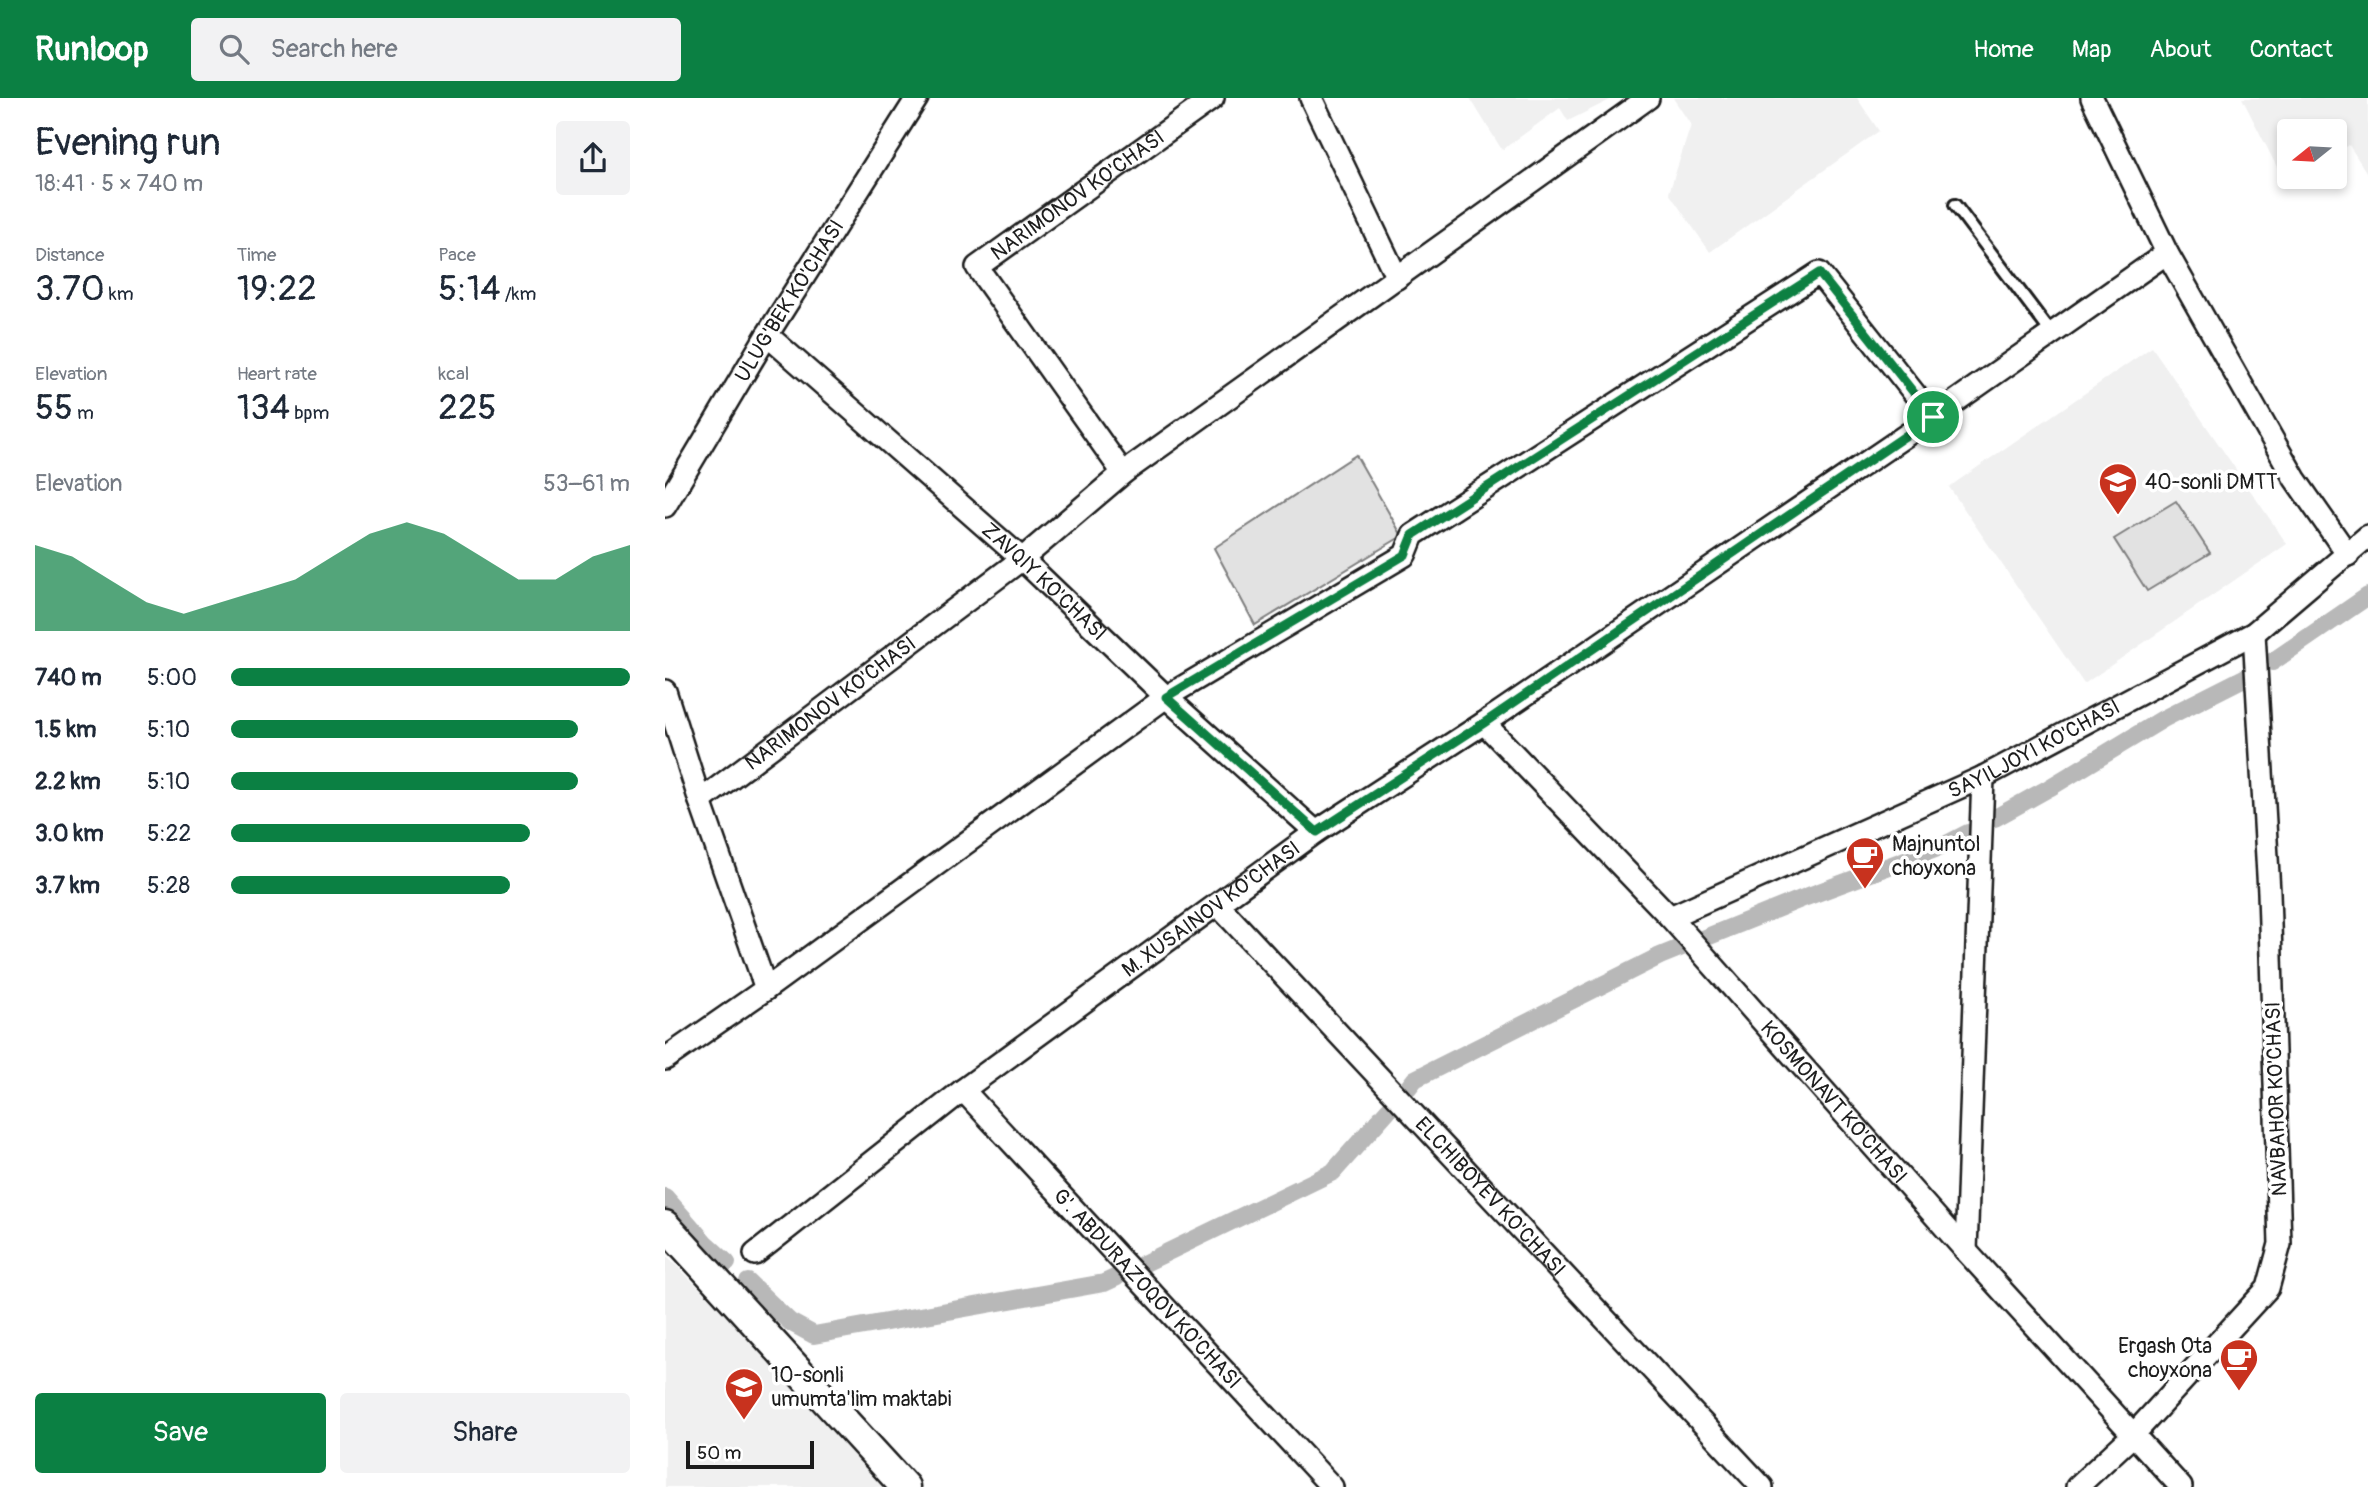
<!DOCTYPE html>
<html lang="en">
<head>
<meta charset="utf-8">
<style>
	body { margin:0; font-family:Pangolin,sans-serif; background:#f2f2f3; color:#1f2937; height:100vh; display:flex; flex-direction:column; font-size:26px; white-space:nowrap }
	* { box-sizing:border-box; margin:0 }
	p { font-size:23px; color:#747a83 }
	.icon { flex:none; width:38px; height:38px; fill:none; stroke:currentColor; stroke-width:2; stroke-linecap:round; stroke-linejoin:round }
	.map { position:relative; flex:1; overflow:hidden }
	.drawer { display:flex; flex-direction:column; background:#fff; width:665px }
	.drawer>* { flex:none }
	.needle { width:46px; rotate:252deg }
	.controls { position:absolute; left:1612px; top:21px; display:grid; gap:14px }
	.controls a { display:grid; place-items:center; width:70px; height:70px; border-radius:7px; background:#fff; box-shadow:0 4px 10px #0003; font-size:35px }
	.scale { position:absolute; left:21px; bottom:18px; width:128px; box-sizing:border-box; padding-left:7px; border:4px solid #1c1c1c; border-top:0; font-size:19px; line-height:24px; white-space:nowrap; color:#1c1c1c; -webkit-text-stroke:5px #fff; paint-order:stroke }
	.pin { position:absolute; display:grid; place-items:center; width:60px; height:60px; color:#fff; margin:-30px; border:4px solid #fff; border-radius:50%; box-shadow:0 2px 7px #0007 }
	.round { display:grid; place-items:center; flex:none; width:74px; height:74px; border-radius:7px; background:#f2f2f3 }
	.overview { display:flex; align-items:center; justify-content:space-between; height:119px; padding:0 35px }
	h1 { font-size:38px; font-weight:600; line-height:52px }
	.metrics { display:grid; grid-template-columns:repeat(3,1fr); gap:10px; height:119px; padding:7px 35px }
	.metrics div { display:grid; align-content:center }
	.metrics b { font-size:35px; font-weight:600 }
	.metrics small { font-size:19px; font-weight:400 }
	.metrics p { font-size:19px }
	.chart { height:196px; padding:14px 35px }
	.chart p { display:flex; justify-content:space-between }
	.chart svg { width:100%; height:126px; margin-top:7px; fill:#0b8043; opacity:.7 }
	.action { display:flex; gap:14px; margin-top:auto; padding:14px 35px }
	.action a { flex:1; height:80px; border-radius:7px; background:#0b8043; color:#fff; font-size:28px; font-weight:600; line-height:80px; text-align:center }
	.action a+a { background:#f2f2f3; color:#1f2937 }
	ul { padding:0 35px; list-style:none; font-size:23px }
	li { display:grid; grid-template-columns:112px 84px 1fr; align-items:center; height:52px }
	li i { height:18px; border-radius:9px; background:#0b8043 }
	header { display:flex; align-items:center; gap:42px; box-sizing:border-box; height:98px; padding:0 35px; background:#0b8043; color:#fff }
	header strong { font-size:33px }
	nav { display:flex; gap:38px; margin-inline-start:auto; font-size:24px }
	.search { width:490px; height:63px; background:#f2f2f3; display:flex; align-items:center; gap:18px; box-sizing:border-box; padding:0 24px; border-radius:7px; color:#747a83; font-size:26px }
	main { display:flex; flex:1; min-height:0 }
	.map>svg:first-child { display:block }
</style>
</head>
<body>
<header>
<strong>Runloop</strong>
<div class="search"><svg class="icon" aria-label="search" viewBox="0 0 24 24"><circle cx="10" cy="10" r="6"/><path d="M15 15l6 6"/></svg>Search here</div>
<nav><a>Home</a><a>Map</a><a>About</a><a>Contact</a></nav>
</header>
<main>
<section class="drawer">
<div class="overview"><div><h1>Evening run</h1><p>18:41 · 5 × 740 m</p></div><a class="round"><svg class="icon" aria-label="share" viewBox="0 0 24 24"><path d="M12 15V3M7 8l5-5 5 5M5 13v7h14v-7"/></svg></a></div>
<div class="metrics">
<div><p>Distance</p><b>3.70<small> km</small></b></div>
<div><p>Time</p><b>19:22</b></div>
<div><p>Pace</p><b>5:14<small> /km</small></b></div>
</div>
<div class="metrics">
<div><p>Elevation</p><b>55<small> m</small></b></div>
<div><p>Heart rate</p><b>134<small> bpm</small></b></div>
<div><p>kcal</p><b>225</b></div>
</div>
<div class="chart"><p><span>Elevation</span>53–61 m</p>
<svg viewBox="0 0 160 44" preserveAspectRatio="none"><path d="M0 44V14L10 18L20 26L30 34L40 38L50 34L60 30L70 26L80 18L90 10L100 6L110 10L120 18L130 26L140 26L150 18L160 14V44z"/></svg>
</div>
<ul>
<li><b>740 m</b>5:00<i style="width:100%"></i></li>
<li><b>1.5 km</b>5:10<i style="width:87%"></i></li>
<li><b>2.2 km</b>5:10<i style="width:87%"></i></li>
<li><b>3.0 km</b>5:22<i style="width:75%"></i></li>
<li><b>3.7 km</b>5:28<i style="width:70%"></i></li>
</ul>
<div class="action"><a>Save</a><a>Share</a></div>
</section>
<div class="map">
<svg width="1703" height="1389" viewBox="0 0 1703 1389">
	<rect width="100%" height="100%" fill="#fff"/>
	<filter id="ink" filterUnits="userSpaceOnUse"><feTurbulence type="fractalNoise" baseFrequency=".0143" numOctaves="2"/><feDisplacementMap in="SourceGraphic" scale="14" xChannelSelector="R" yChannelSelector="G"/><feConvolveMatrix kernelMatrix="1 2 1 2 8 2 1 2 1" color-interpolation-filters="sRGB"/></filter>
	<g filter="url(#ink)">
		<g fill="#f0f0f0">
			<polygon points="805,0 949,0 903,23 895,10 837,52"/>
			<polygon points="1008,0 1192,0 1214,33 1045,154 1004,95 1026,27"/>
			<polygon points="1577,0 1703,0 1703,77 1684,47 1670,56 1670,33 1624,33 1624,79 1630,79 1620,85"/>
			<polygon points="1487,249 1622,446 1419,586 1284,389"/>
			<polygon points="0,1156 101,1257 217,1389 0,1389"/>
		</g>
		<g fill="#e2e2e2" stroke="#7f7f7f" stroke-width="2">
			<polygon points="691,357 737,438 590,527 549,450"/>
			<polygon points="1511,403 1545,455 1482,493 1449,441"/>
		</g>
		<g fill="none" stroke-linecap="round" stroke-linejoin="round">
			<g stroke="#b8b8b8" stroke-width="18">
				<polyline points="1607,564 1703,498"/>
				<polyline points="1330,720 1384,690 1498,621 1583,578"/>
				<polyline points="743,990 750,981 995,858 1141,799 1278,748 1303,735"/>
				<polyline points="0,1099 40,1145 62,1165"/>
				<polyline points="478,1166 668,1074 724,1011"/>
				<polyline points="83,1184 125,1224 149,1237 439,1185 452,1179"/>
			</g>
			<g stroke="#1c1c1c" stroke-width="16">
				<polyline id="lane" points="1290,107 1387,236"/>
			</g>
			<g stroke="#1c1c1c" stroke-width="26">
				<g id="street">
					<polyline points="646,0 732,180"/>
					<polyline points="1427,0 1502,155 1630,381 1683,457"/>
					<path id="s1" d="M102 237 357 461 501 599 651 734"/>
					<path id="s2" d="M458 375 312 169 548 0"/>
					<path id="s3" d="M0 408 102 237 252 0"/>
					<polyline points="0,593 35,703 101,891"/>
					<path id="s4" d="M819 625 1005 819 1301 1153 1516 1389"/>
					<path id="s5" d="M35 703 357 461 458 375 983 0"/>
					<path id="s6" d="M553 807 1097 1389"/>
					<path id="s7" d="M1005 819 1318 679 1589 535 1703 438"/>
					<polyline points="0,961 101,891 501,599 740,457 748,437 1154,175 1268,319"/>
					<path id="s8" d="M298 992 667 1389"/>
					<polyline points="1301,1153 1318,679"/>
					<path id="s9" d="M90 1156 298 992 651 734 819 625 1268 319 1502 155"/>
					<polyline points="1412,1389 1468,1337 1603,1190 1615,1146 1604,794 1589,535"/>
				</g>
			</g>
			<g stroke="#1c1c1c" stroke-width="33">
				<polyline id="secondary" points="0,1127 240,1389"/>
			</g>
			<use href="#lane" stroke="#fff" stroke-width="10"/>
			<use href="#street" stroke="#fff" stroke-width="21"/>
			<use href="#secondary" stroke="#fff" stroke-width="28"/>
		</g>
	</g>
	<g fill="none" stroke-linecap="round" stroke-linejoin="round" filter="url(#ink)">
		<g stroke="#fff" stroke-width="14">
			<polygon id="route" points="1154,175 1268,319 819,625 652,734 501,599 740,457 748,437"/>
		</g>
		<use href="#route" stroke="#0b8043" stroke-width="9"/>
	</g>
	<defs>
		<g id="school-pin" transform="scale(2.0125)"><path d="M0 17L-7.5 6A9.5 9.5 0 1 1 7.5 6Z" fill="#c8321e" stroke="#fff"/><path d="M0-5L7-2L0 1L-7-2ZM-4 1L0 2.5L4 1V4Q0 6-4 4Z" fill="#fff"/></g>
		<g id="cafe-pin" transform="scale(2.0125)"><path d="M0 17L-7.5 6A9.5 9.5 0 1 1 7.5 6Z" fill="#c8321e" stroke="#fff"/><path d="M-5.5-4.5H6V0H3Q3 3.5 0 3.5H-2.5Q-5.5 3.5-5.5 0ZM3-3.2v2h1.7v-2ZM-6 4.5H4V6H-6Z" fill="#fff"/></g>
	</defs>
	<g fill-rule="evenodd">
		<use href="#school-pin" x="1453" y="384"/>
		<use href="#cafe-pin" x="1200" y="758"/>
		<use href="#cafe-pin" x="1574" y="1260"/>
		<use href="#school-pin" x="79" y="1289"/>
	</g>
	<g text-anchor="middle" stroke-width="7" stroke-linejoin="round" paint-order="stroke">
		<g font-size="21" fill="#1c1c1c" stroke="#fff">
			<text dy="7" stroke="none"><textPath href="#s2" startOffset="376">NARIMONOV KO'CHASI</textPath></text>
			<text dy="7" stroke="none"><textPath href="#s3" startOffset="240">ULUG'BEK KO'CHASI</textPath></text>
			<text dy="7" stroke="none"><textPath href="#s1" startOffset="371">ZAVQIY KO'CHASI</textPath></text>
			<text dy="7" stroke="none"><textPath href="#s5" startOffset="163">NARIMONOV KO'CHASI</textPath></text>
			<text dy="7" stroke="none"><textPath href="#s7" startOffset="401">SAYILJOYI KO'CHASI</textPath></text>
			<text dy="7" stroke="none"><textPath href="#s9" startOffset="572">M. XUSAINOV KO'CHASI</textPath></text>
			<text transform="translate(1611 1001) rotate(-92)" y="7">NAVBAHOR KO'CHASI</text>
			<text dy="7" stroke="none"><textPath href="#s4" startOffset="516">KOSMONAVT KO'CHASI</textPath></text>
			<text dy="7" stroke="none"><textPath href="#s6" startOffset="399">ELCHIBOYEV KO'CHASI</textPath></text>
			<text dy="7" stroke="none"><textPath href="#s8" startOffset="271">G'. ABDURAZOQOV KO'CHASI</textPath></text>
		</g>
		<g font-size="21" fill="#1c1c1c" stroke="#fff" text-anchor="start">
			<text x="1480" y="391">40-sonli DMTT</text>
			<text x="1227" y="753">Majnuntol<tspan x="1227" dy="24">choyxona</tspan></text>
			<text x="1547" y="1255" text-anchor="end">Ergash Ota<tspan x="1547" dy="24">choyxona</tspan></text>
			<text x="106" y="1284">10-sonli<tspan x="106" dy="24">umumta'lim maktabi</tspan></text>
		</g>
	</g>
</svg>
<div class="controls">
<a><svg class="needle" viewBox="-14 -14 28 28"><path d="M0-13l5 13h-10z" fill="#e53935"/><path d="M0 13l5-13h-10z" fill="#747a83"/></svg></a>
</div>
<div class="scale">50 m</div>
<div class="pin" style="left:1268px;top:319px;background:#1e9e55"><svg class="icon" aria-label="arrive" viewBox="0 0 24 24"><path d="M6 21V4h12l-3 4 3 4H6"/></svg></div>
</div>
</main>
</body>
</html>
